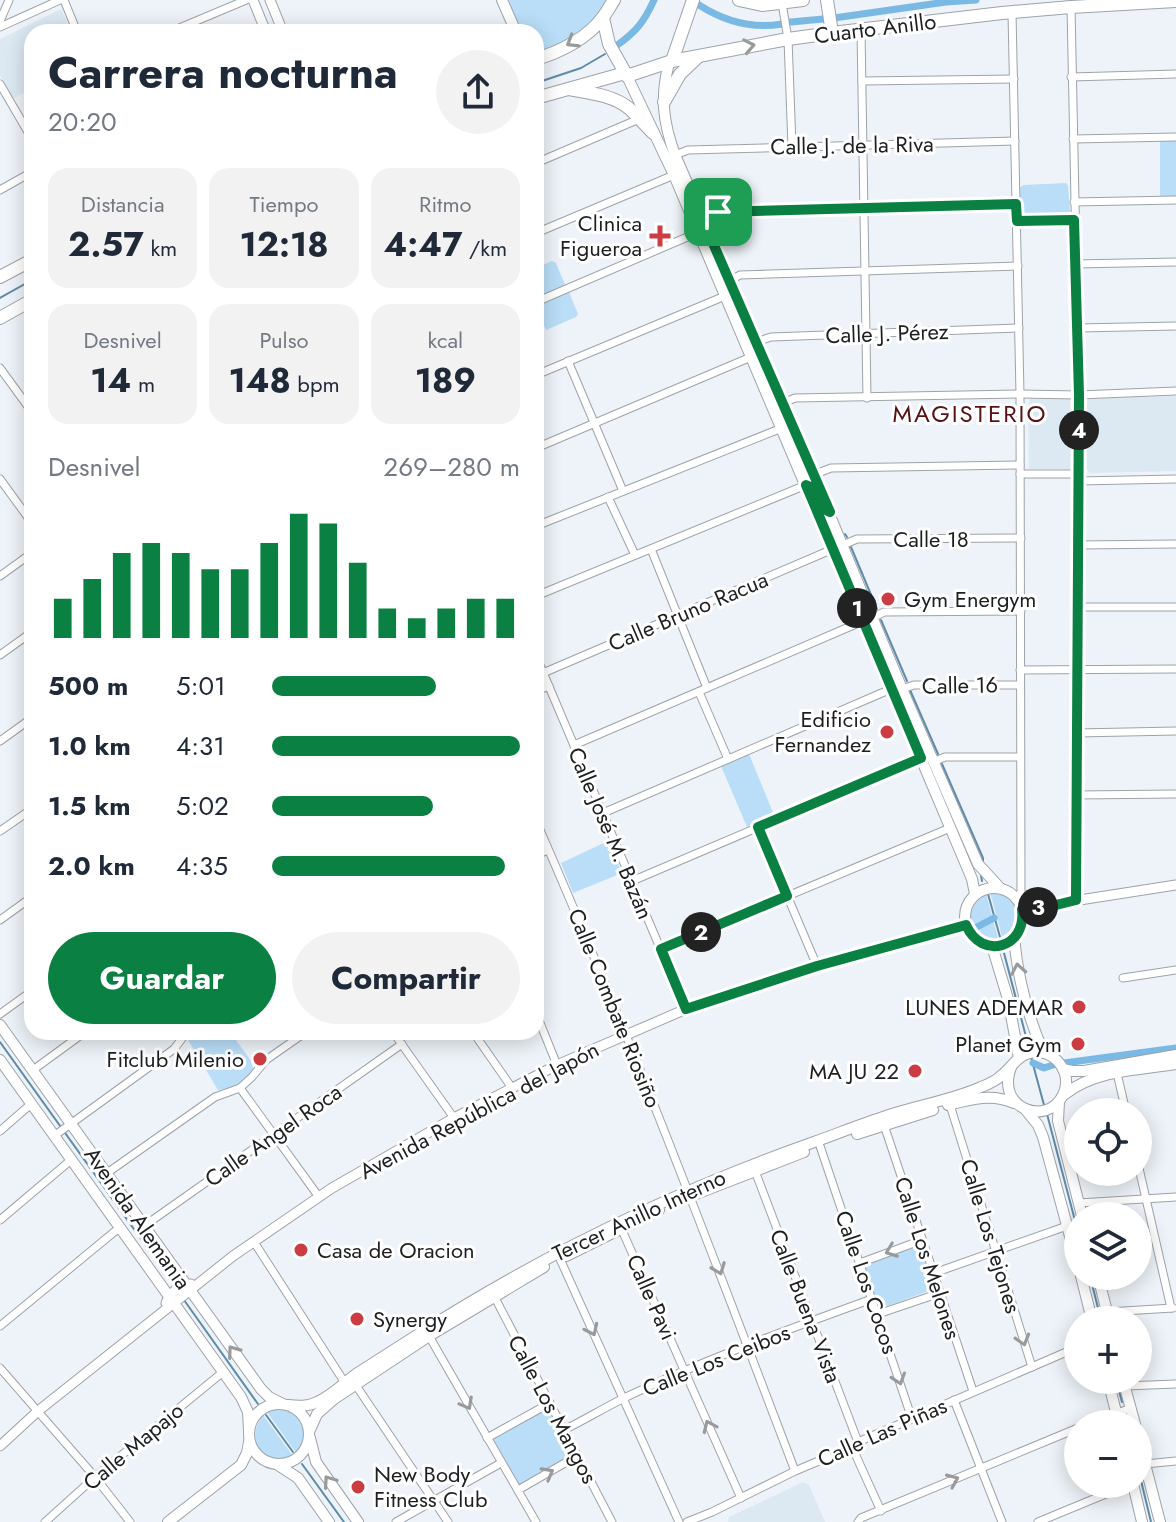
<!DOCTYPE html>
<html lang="es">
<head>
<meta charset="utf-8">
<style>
	body { margin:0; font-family:Jost,sans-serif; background:#f2f2f3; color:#1f2937; height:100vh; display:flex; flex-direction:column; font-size:30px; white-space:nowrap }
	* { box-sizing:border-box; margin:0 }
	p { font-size:26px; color:#747a83 }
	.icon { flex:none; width:44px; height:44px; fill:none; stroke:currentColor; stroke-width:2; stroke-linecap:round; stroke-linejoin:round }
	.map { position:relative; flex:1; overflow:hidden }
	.details { position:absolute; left:24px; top:24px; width:520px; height:1016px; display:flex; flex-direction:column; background:#fff; border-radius:24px; box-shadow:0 4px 20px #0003 }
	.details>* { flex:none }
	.fabs { position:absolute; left:1064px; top:1098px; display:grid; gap:16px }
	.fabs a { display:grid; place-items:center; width:88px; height:88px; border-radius:50%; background:#fff; box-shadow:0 4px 20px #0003; font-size:40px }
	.pin { position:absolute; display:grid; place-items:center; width:68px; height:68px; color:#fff; margin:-34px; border-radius:16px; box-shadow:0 4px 12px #0006 }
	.km { position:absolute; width:40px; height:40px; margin:-20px; border-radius:50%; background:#222; color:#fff; font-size:22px; line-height:40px; text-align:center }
	.round { display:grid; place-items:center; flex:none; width:84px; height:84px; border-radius:42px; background:#f2f2f3 }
	.overview { display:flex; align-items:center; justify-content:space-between; height:136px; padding:0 24px }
	h1 { font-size:44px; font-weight:700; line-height:60px }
	.metrics { display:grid; grid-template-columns:repeat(3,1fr); gap:12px; height:136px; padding:8px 24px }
	.metrics div { display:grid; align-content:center; border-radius:20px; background:#f2f2f3; text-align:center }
	.metrics b { font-size:34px; font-weight:700 }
	.metrics small { font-size:22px; font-weight:400 }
	.metrics p { font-size:22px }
	.chart { height:224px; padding:16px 24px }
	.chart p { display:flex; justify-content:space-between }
	.chart svg { width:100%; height:144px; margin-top:8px; stroke:#0b8043; stroke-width:6 }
	.button { display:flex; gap:16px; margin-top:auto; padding:16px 24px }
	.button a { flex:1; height:92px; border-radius:48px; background:#0b8043; color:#fff; font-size:32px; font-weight:700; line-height:92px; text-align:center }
	.button a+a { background:#f2f2f3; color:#1f2937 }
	ul { padding:0 24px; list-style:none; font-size:26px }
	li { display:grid; grid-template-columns:128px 96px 1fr; align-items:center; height:60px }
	li i { height:20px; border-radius:10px; background:#0b8043 }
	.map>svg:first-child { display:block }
</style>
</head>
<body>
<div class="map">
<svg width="1176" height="1522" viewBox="0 0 1176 1522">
	<rect width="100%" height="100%" fill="#edf3f8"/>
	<g fill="#dce9f3">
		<polygon points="59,10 62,11 71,32 32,32 32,89 14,98 9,94 0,75 0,39"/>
		<polygon points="1176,396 1176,471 1090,473 1086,468 1086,403 1089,398"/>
		<polygon points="1030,399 1070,399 1071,469 1029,469 1028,406"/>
		<polygon points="803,1482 809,1485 825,1522 728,1522 729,1517"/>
	</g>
	<g fill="#badef8">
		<path d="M508 0H607C594 22 564 55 536 50V32H522Z"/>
		<polygon points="1160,140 1176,140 1176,196 1160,197"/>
		<polygon points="1066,183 1068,186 1070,211 1068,215 1024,217 1020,214 1019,189 1023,185"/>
		<polygon points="552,261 556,263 566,287 536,300 536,268"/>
		<polygon points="569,292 578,314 576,317 546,330 536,306"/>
		<polygon points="749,754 774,815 747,827 721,766"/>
		<polygon points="608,841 622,873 573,893 561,863"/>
		<path d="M990 892C1019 894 1028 921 1005 940H1003Z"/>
		<path d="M986 894 999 942C969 942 960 910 986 894Z"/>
		<path d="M192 1032H230L252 1062 253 1071C242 1083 234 1088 218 1090L188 1040Z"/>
		<polygon points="919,1246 934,1289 879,1309 864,1265"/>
		<polygon points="548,1407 576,1454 519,1486 492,1438"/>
		<path d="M277 1409C303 1411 316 1434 297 1454L267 1412Z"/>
		<path d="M263 1415 293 1456C265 1472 243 1439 263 1415Z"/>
	</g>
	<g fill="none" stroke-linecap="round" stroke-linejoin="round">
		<g stroke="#5f8baa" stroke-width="2">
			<polyline points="536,83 581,68 605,54"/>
			<polyline points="0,298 32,280"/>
			<polyline points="845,534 847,537"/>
			<polyline points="851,547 877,609"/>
			<polyline points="881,620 907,681"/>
			<polyline points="910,690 938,754"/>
			<polyline points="942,764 983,858 983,861"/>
			<polyline points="981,875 982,881"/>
			<polyline points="988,894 1000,937"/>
			<polyline points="1004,953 1029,1048"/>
			<polyline points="0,1042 174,1285"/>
			<polyline points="1031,1057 1044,1105"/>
			<polyline points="1047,1114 1078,1232"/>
			<polyline points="1090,1276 1101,1320"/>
			<polyline points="184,1300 258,1404"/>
			<polyline points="1116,1380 1122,1402"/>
			<polyline points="1124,1414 1127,1424"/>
			<polyline points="266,1415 293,1452"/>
			<polyline points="302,1464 344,1522"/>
			<polyline points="1138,1468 1151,1522"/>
		</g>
		<g stroke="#7bb9e5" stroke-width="7">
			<path d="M699 5C724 21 753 29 782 24"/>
			<polyline points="834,18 946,2 976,0"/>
			<polyline points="791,22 823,19"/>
			<path d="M616 46C636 32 644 22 654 0"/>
			<polyline points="975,928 994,918"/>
			<polyline points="1033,1063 1044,1068 1056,1064"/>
			<polyline points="1064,1063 1176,1048"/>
		</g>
		<g stroke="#9da3a8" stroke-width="9">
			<g id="minor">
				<polyline points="64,0 77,32"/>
				<polyline points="782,3 788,39 792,146"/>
				<polyline points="1071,7 1079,395 1076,900"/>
				<polyline points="1012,13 1020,394 1021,891 1018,900"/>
				<polyline points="0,21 9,0"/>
				<polyline points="0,27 60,0"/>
				<polyline points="861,30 867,398"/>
				<polyline points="170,32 246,0"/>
				<polyline points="1071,77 1176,74"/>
				<polyline points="862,81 1014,79"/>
				<polyline points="0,84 32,139"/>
				<polyline points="1073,139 1176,137"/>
				<polyline points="675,155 688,150 1015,141"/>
				<polyline points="536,163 639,119"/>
				<polyline points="0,190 32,172"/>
				<polyline points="1074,202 1176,200"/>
				<polyline points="702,218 718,212 1016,204"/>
				<polyline points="1017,221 1074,220"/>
				<polyline points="536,233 674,175"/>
				<polyline points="1075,264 1176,262"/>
				<polyline points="729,281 740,275 1018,266"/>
				<polyline points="536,302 699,232"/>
				<polyline points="1078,328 1176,326"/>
				<polyline points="756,342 771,337 1019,328"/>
				<polyline points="568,361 623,491"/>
				<polyline points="0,368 32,412"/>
				<polyline points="536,375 725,296"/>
				<polyline points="783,403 795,398 1020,394 1079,395 1176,391"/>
				<polyline points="536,448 751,357"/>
				<polyline points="1020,474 1078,474"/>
				<polyline points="813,475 831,468 1020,465"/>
				<polyline points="0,479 32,523"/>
				<polyline points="1078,481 1176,479"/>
				<polyline points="608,497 635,555"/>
				<polyline points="536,526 782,428"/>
				<polyline points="843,545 857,539 1021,538"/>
				<polyline points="1078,545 1176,544"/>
				<polyline points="651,549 707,688"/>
				<polyline points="0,576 32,553"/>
				<polyline points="536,596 806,485"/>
				<polyline points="1077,607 1176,607"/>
				<polyline points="872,618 884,612 1021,611"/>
				<polyline points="0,655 32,632"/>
				<polyline points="536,656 686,1009"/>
				<polyline points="1020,670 1176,669"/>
				<polyline points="543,673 833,549"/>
				<polyline points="902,689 914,685 1020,685"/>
				<polyline points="536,691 549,686"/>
				<polyline points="699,692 728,759"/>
				<polyline points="1077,733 1176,731"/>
				<polyline points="0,741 32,718"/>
				<polyline points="574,745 863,621"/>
				<polyline points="933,762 945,757 1020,757"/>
				<polyline points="1076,795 1176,794"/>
				<polyline points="603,813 891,689"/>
				<path d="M536 821C630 1035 712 1253 795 1471"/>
				<polyline points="758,827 817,966"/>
				<polyline points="0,831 32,809"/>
				<polyline points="536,855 548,850"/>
				<polyline points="632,881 921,758"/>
				<polyline points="0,920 32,897"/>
				<polyline points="661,949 950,828"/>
				<polyline points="1123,978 1176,970"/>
				<polyline points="536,1013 557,1065"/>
				<polyline points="0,1014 32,991"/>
				<polyline points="393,1032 454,1118"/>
				<polyline points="473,1032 512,1088"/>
				<polyline points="33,1070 85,1032"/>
				<polyline points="1117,1073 1126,1112"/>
				<polyline points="240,1088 319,1197"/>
				<polyline points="950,1105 1032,1367"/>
				<polyline points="884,1125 973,1391"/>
				<polyline points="0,1131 31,1104"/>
				<polyline points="54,1136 174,1049 187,1032"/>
				<polyline points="820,1146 912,1419"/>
				<polyline points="1138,1164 1171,1308"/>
				<polyline points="755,1171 858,1442"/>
				<polyline points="107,1173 215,1097 240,1088 252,1077 266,1060 306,1032"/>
				<polyline points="1079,1203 1176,1197"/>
				<polyline points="0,1220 71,1160"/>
				<polyline points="144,1226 402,1044"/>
				<polyline points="621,1228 741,1498"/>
				<polyline points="254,1242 345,1383"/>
				<polyline points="560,1259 679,1522"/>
				<polyline points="860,1263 922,1240"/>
				<polyline points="934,1273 1067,1226"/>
				<polyline points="494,1296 612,1522"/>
				<polyline points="1107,1312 1173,1308"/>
				<polyline points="878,1314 940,1293"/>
				<polyline points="0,1326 119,1228"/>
				<polyline points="429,1336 536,1522"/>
				<polyline points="0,1368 95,1477 130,1522"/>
				<polyline points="355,1384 448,1522"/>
				<polyline points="1125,1386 1176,1384"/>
				<polyline points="954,1400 1002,1522"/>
				<polyline points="1088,1424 1131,1408"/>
				<path d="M564 1430C584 1420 604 1408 624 1398 704 1360 789 1329 872 1299"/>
				<polyline points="487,1438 550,1403"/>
				<polyline points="852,1447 881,1511"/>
				<polyline points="1145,1464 1176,1461"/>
				<polyline points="518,1490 577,1456"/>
				<polyline points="45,1522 95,1477 223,1372"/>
				<polyline points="396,1522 501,1463"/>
				<polyline points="687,1522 712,1512 795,1471 852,1447 858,1442 1078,1347"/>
				<polyline points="858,1522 861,1518 1078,1428"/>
				<polyline points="1038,1522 1130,1484"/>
			</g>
		</g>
		<g stroke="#9da3a8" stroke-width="11">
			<g id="tertiary">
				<polyline points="253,0 266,32"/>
				<polyline points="270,0 283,32"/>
				<polyline points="1022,909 1176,885"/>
				<path d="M166 1303C169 1293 181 1284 191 1284"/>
				<polyline points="0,1446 38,1411 233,1256 332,1188 454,1118 557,1065 686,1009 817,966 966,925"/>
			</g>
		</g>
		<g stroke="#9da3a8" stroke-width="12">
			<g id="secondary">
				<polyline points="502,0 516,32"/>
				<path d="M669 63C660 97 663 122 675 155L789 417 902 689 978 864 1000 888"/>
				<polyline points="627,76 674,175 972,879 975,894"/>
				<circle cx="994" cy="917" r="29"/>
				<path d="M1014 938C1018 978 1027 1016 1044 1053"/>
				<polyline points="992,946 1008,999 1019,1058"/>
				<polyline points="0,1025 261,1389 269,1397 283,1404"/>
				<polyline points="0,1060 241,1397 248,1412 249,1431"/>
				<polyline points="1063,1069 1072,1071 1084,1071 1176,1055"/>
				<path d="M1065 1094C1095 1070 1138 1070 1176 1064"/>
				<polyline points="1059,1102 1058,1121 1082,1216"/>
				<path d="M948 1105C971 1099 992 1093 1014 1103"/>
				<polyline points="1025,1109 1038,1125 1043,1137 1078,1266"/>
				<polyline points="857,1134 933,1110"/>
				<polyline points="696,1194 804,1152"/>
				<polyline points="566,1256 659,1210"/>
				<polyline points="1081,1276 1092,1320"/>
				<polyline points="1098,1276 1109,1320"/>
				<polyline points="1108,1380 1119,1424"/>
				<polyline points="1123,1380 1135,1424"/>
				<circle cx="279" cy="1434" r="30"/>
				<path d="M287 1405C298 1406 307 1407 317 1402 331 1396 344 1383 356 1374 376 1361 397 1348 417 1335 543 1254 673 1192 814 1142 839 1133 864 1123 889 1115 919 1105 952 1100 981 1087 989 1084 996 1081 1002 1075 1012 1067 1017 1056 1030 1053 1054 1047 1074 1073 1063 1095 1047 1128 993 1108 1012 1065"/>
				<polyline points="309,1432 317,1414 334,1399 429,1336 544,1267"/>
				<polyline points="1138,1437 1160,1522"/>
				<polyline points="310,1438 316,1462 358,1522"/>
				<polyline points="278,1465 298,1478 329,1522"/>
				<polyline points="1133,1484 1142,1522"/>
				<polyline points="168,1522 241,1465 247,1453 249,1442"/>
			</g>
		</g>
		<g stroke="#9da3a8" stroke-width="14">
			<g id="trunk">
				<polyline points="739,0 762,5 803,0"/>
				<polyline points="827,0 832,33"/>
				<polyline points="603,18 609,44 627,76 672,61 788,39 832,33 1002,13 1071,7 1176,1"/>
				<path d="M536 59C560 52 588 38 603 17 607 12 610 6 614 0"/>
				<polyline points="672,61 693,0"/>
				<path d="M569 89C590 93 613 95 630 109 638 117 645 125 653 133"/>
				<polyline points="536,98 625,73"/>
				<polyline points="664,102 680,74 698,57"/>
				<polyline points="0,277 32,260"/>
				<polyline points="0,318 32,300"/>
			</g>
		</g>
		<use href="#minor" stroke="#fff" stroke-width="7"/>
		<use href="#tertiary" stroke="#fff" stroke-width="9"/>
		<use href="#secondary" stroke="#fff" stroke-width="10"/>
		<use href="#trunk" stroke="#fff" stroke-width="12"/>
	</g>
	<defs><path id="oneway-chevron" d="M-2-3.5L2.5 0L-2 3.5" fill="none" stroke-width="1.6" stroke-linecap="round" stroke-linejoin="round" transform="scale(2)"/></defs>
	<g stroke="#999a9b">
		<use href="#oneway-chevron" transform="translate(572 42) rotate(149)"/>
		<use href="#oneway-chevron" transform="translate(749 46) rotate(-11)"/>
		<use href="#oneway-chevron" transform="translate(1018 969) rotate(-100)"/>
		<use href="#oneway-chevron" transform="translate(891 1251) rotate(159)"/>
		<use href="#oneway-chevron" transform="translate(719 1269) rotate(69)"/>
		<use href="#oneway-chevron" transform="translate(592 1330) rotate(65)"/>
		<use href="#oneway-chevron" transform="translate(1023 1340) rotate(73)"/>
		<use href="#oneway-chevron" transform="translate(233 1351) rotate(-126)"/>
		<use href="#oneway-chevron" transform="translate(899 1379) rotate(72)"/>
		<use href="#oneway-chevron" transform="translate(467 1404) rotate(61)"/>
		<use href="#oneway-chevron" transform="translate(709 1426) rotate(-114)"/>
		<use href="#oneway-chevron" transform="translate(548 1473) rotate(-29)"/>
		<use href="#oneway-chevron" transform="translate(953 1480) rotate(-23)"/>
		<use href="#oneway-chevron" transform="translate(329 1481) rotate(-125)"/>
	</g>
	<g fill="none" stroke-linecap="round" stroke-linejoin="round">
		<g stroke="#fff" stroke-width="16">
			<path id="route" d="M1016 204 1017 221 1074 220 1079 395 1076 900 1056 905 1022 909C1027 948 982 961 966 925L817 966 686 1009 661 949 787 896 758 827 921 758 806 485 813 488 822 508 830 512 702 218 718 212Z"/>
		</g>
		<use href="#route" stroke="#0b8043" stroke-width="10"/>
	</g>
	<g fill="#cc3c43" stroke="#fff" stroke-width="3">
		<path d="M656 224h8v8h8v8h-8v8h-8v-8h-8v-8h8z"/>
		<circle cx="888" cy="599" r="8"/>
		<circle cx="887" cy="732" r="8"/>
		<circle cx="1079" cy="1007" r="8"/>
		<circle cx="1078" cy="1044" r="8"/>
		<circle cx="260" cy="1059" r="8"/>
		<circle cx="915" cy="1071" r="8"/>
		<circle cx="301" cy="1250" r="8"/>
		<circle cx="357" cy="1319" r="8"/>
		<circle cx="358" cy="1487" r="8"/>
	</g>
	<g text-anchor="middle" stroke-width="6" stroke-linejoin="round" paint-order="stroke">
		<g font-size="22" fill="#1d1f21" stroke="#fff">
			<text transform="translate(875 28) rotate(-7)" y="8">Cuarto Anillo</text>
			<text transform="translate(852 145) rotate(-1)" y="8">Calle J. de la Riva</text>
			<text transform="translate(887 333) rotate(-2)" y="8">Calle J. Pérez</text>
			<text x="931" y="547">Calle 18</text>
			<text transform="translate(688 611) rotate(-23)" y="8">Calle Bruno Racua</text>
			<text transform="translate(960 685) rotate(-1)" y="8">Calle 16</text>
			<text transform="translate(611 833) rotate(67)" y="8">Calle José M. Bazán</text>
			<text transform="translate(615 1008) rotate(68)" y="8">Calle Combate Riosiño</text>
			<text transform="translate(479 1110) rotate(-28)" y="8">Avenida República del Japón</text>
			<text transform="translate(273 1135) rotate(-35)" y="8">Calle Angel Roca</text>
			<text transform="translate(639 1215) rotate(-25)" y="8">Tercer Anillo Interno</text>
			<text transform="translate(138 1218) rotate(55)" y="8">Avenida Alemania</text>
			<text transform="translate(991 1236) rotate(73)" y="8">Calle Los Tejones</text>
			<text transform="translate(928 1258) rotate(72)" y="8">Calle Los Melones</text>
			<text transform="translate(867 1282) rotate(71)" y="8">Calle Los Cocos</text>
			<text transform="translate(652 1297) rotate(66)" y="8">Calle Pavi</text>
			<text transform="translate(806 1306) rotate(69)" y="8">Calle Buena Vista</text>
			<text transform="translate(716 1360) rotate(-22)" y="8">Calle Los Ceibos</text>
			<text transform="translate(553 1409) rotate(62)" y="8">Calle Los Mangos</text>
			<text transform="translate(882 1432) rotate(-24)" y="8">Calle Las Piñas</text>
			<text transform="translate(133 1446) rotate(-40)" y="8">Calle Mapajo</text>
		</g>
		<g font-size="22" fill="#1d1f21" stroke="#fff" text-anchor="end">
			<text x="642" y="231">Clinica<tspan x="642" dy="25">Figueroa</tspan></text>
			<text x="904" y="607" text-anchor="start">Gym Energym</text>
			<text x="871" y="727">Edificio<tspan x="871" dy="25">Fernandez</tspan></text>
			<text x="1063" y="1015">LUNES ADEMAR</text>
			<text x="1062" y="1052">Planet Gym</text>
			<text x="244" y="1067">Fitclub Milenio</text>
			<text x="899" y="1079">MA JU 22</text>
			<text x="317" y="1258" text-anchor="start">Casa de Oracion</text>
			<text x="373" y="1327" text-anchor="start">Synergy</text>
			<text x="374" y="1482" text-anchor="start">New Body<tspan x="374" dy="25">Fitness Club</tspan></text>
		</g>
		<g font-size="24" letter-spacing="2" fill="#571216" stroke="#fff">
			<text x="970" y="422">MAGISTERIO</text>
		</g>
	</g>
</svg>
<div class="fabs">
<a><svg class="icon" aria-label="locate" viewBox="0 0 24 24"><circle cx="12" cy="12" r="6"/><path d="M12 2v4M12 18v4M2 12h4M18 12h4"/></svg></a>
<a><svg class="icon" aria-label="layers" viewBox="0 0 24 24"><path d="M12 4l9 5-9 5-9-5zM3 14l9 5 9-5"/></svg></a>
<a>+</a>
<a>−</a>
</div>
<div class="pin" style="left:718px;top:212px;background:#1e9e55"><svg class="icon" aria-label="arrive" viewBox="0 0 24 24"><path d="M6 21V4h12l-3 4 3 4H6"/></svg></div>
<b class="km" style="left:857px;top:608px">1</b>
<b class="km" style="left:701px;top:932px">2</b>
<b class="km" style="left:1038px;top:907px">3</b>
<b class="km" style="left:1079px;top:430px">4</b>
<section class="details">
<div class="overview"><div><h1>Carrera nocturna</h1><p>20:20</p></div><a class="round"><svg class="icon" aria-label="share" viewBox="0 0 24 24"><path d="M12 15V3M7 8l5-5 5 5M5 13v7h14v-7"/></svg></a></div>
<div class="metrics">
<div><p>Distancia</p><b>2.57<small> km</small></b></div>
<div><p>Tiempo</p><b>12:18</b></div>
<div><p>Ritmo</p><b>4:47<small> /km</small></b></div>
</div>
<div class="metrics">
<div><p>Desnivel</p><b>14<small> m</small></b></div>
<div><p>Pulso</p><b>148<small> bpm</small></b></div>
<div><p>kcal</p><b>189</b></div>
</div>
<div class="chart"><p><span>Desnivel</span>269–280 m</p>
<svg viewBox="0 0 160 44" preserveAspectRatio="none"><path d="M5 44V32M15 44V26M25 44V18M35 44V15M45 44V18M55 44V23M65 44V23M75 44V15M85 44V6M95 44V9M105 44V21M115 44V35M125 44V38M135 44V35M145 44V32M155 44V32"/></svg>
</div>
<ul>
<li><b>500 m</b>5:01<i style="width:66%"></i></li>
<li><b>1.0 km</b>4:31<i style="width:100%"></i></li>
<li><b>1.5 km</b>5:02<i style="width:65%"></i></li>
<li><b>2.0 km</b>4:35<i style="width:94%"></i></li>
</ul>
<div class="button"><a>Guardar</a><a>Compartir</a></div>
</section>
</div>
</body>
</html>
